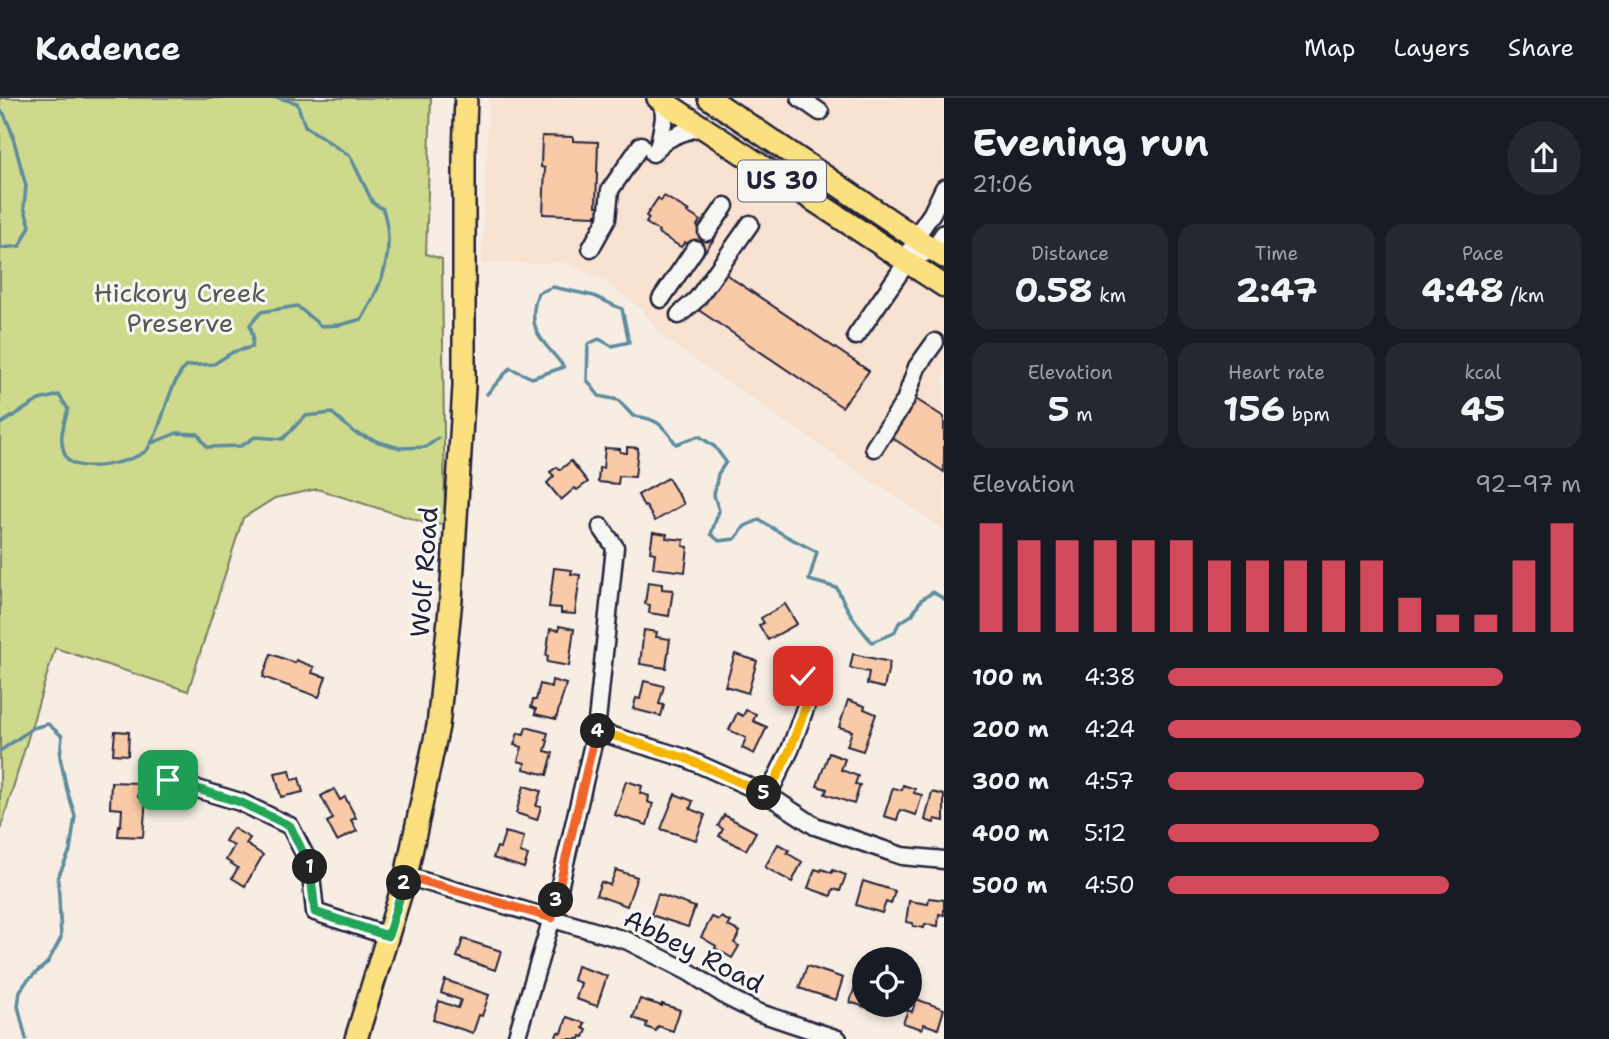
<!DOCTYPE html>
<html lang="en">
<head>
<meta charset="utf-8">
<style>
	body { margin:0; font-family:"Shantell Sans",sans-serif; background:#242831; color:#f1f3f6; height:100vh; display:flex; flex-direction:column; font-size:26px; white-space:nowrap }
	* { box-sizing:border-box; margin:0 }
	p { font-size:23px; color:#9ea1a6 }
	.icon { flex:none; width:38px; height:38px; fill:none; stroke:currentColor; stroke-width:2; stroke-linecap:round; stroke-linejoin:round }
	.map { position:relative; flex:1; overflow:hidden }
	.sheet { display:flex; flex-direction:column; background:#171b24; width:665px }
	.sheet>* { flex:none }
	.tools { position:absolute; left:852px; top:849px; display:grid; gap:14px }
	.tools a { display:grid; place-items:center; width:70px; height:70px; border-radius:50%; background:#171b24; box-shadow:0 4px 10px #0003; font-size:35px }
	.pin { position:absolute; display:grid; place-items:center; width:60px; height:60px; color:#fff; margin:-30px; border-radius:14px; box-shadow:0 4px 10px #0006 }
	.km { position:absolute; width:35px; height:35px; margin:-18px; border-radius:50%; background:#222; color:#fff; font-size:19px; line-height:35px; text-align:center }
	.round { display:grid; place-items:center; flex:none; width:74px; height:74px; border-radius:37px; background:#242831 }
	.summary { display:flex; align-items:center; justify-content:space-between; height:119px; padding:0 28px }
	h1 { font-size:38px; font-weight:700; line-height:52px }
	.stats { display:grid; grid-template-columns:repeat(3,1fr); gap:10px; height:119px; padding:7px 28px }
	.stats div { display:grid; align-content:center; border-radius:18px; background:#242831; text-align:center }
	.stats b { font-size:35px; font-weight:700 }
	.stats small { font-size:19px; font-weight:400 }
	.stats p { font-size:19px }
	.chart { height:196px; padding:14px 28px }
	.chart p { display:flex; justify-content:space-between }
	.chart svg { width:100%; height:126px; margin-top:7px; stroke:#d1495b; stroke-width:6 }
	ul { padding:0 28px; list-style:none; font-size:23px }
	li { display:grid; grid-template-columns:112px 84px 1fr; align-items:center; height:52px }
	li i { height:18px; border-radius:9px; background:#d1495b }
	header { display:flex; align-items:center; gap:42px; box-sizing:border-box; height:98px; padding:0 35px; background:#171b24; border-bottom:2px solid #363941 }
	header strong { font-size:33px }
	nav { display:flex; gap:38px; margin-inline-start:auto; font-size:24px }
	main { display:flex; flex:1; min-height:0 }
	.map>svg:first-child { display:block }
</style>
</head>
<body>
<header>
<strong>Kadence</strong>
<nav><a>Map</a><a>Layers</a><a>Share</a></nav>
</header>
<main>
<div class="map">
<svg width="944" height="941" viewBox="0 0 944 941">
	<rect width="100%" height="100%" fill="#f7ede3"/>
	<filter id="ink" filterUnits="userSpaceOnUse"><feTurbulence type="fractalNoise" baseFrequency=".0143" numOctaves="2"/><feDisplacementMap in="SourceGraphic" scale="14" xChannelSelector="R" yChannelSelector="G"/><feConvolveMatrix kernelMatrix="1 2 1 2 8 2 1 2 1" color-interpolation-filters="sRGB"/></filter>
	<g filter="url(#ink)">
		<g fill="#f8e2d1">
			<polygon points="489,0 644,0 944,198 944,431 841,362 665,241 640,210 603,182 566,165 482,166"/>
			<polygon points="727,0 944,0 944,150"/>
		</g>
		<polygon fill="#ced98c" stroke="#787e64" stroke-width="2" points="0,0 431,0 426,156 442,161 445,425 435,428 317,391 275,400 243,420 188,593 55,550 0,733"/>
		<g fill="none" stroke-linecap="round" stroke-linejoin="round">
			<g stroke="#5d8c9e" stroke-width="3.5">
				<polyline points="0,12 4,16 11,32 26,88 24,109 30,128 20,148 2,150 0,148"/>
				<path d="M487 296 510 270 532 280 564 269C542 241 525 232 538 195L553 189 594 198 622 211 629 244 612 248 599 241 588 246 587 282 599 298 618 302 633 318C657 320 663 327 676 346L699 338 715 349 726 364 718 376 714 397 719 413 711 436 719 443 735 441 745 428 759 422 786 438 817 454 809 482 837 490C847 512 856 526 872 544L894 535 899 525 912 517 921 502 933 494 944 501"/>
				<path d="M0 326 39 302 59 297 68 311C63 329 58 341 66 359 76 378 134 364 147 352 148 351 152 343 153 342 165 319 168 288 186 268L214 266 233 254 252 249 253 238 250 227 261 214 297 208 321 228 340 227 362 221C383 184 396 154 383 111L373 105 350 58 305 28 297 5 279 0"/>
				<polyline points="152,345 177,335 198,336 207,349 241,348 255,339 283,341 305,318 332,315 355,335 379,344 400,350 426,349 438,340"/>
				<polyline points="0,653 33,630 48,626 62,638 60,659 67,692 75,718 70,753 58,779 61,840 48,864 27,883 20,893 18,908 26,941"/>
			</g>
		</g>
		<g fill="#f9caa8" stroke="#22223b" stroke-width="2">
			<polygon points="542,38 573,39 573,43 598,44 596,108 606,108 606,116 596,116 596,118 543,116 545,70 541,69"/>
			<polygon points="664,98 689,113 687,114 700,122 697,128 715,140 703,156 685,144 681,149 658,135 659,133 646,125 649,120 646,118 658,100 661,103"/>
			<polygon points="721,173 869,273 842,309 697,211"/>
			<polygon points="911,298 944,319 944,374 888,337"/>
			<polygon points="627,349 638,350 635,379 619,378 618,386 598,384 599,370 603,370 605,350 620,351 620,354 627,355"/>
			<polygon points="571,363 588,384 577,392 575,390 561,402 547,385 554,378 550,374 557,369 560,372"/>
			<polygon points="668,380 684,406 655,423 646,408 644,409 638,397"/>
			<polygon points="653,434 667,436 666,440 684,442 683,448 688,449 685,474 653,470 655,455 650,454"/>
			<polygon points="554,470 572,472 571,476 580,477 575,516 561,515 561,510 549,509"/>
			<polygon points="648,484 662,486 662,491 673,492 669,518 649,515 650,507 645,506"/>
			<polygon points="785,506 797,526 768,542 759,527 764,525 761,520"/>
			<polygon points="559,528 574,531 569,568 547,564 548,558 546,558 550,531 559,532"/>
			<polygon points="644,532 657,534 656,539 670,541 666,570 640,566"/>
			<polygon points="271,556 295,565 296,562 314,569 312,575 326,579 319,599 263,579"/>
			<polygon points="735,556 757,563 748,595 725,588"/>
			<polygon points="853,556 890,564 884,590 867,586 869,574 850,570"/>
			<polygon points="552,582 566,586 556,621 535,616 536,611 531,609 533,602 536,602 540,586 551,589"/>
			<polygon points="644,583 664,588 659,606 664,607 661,618 633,611 636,600 640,601"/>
			<polygon points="848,602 865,608 864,611 876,616 863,653 847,648 852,633 839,629"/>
			<polygon points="746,612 756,616 753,623 767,629 754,656 742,650 746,640 729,632 737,615 743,618"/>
			<polygon points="526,629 548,635 546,642 548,643 545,653 553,655 547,677 524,671 525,665 518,663 522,649 514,647 518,635 524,636"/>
			<polygon points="115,633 129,634 128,657 113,656"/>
			<polygon points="829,655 845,661 841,672 858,678 855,686 860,687 854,706 825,696 827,691 817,688"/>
			<polygon points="290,672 292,682 299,680 303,694 281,699 275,675"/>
			<polygon points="626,683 642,688 640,695 649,698 648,704 653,706 647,727 615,717"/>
			<polygon points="111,684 138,685 138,699 146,699 143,739 118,738 119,727 121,727 122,711 110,710"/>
			<polygon points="903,687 915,691 914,695 922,697 916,717 900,712 897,722 884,718 893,690 902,692"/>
			<polygon points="524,688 541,693 536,708 541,709 537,722 516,715"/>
			<polygon points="334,691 340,702 345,699 356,720 351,722 357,733 337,743 327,724 333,721 321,698"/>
			<polygon points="932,694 944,697 944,723 935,721 934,725 925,722"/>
			<polygon points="675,696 693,703 690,711 705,717 696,742 661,731"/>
			<polygon points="724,717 756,734 746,752 719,738 723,731 718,728"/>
			<polygon points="233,730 250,740 246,746 263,757 245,788 232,780 238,770 226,762 234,748 225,743"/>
			<polygon points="505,734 524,739 520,755 528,757 524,770 493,760 497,749 500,750"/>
			<polygon points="778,746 789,752 787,755 802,764 792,784 765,769"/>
			<polygon points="815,771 821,773 822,771 832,775 833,772 846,777 840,793 833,791 831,798 808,790"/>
			<polygon points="616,772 637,779 627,808 596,797 601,784 610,787"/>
			<polygon points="863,783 895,793 891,806 886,804 882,815 856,807"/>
			<polygon points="658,796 695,809 688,829 651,817"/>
			<polygon points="929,800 944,802 944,817 939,816 938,828 925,826 924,830 913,828 913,825 906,824 909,803 928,806"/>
			<polygon points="712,819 719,822 721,819 731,824 728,828 740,834 734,845 739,848 732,860 715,850 716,848 701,839"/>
			<polygon points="463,841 501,853 495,872 457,859"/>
			<polygon points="577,868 607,878 597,908 576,901 581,885 573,882"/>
			<polygon points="807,868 843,880 836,902 799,890"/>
			<polygon points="445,882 489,897 482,918 479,917 473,935 433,922 439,903 458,910 461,902 441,895"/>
			<polygon points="857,882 864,884 864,906 890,906 886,916 850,904"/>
			<polygon points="640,901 662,908 662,906 680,912 673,933 658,928 656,933 646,929 647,925 633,920"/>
			<polygon points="916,901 944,911 938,931 924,926 922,931 903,925 908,912 912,914"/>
			<polygon points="567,919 585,925 583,930 587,932 584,939 581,938 580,941 555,941 558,934 562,935"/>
		</g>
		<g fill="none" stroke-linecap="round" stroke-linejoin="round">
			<g stroke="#22223b" stroke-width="21">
				<g id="minor">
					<polyline points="800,0 820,14"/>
					<polyline points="659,47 664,20 663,3"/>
					<path d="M653 55C665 39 682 34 701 29"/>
					<polyline points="707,134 725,108"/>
					<polyline points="591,150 607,121 610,92 641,47"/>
					<polyline points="925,155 933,151 944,135"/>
					<polyline points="661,201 695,151"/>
					<polyline points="679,217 697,201 750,126"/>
					<polyline points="856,238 907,164 915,140 932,115 944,90"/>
					<polyline points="874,350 905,303 917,269 935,244"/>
					<polyline points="596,633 685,660 768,697 815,728 902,758 944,762"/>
					<polyline points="168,682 240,704 290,728 310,767 315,814 388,838"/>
					<polyline points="768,697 790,652 809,599 803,577"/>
					<polyline points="406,778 628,843 689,874 727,899 757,914 838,941"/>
					<polyline points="516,941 552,820 596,633 615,449 601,429"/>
				</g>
			</g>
			<g stroke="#22223b" stroke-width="26">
				<g id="major">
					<polyline points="658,0 944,188"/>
					<polyline points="709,0 944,159"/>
					<polyline points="356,941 406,778 438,628 451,501 464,289 464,57 466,0"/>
				</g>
			</g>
			<use href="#minor" stroke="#f6f6f2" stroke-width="16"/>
			<use href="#major" stroke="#fce080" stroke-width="21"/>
		</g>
	</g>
	<g fill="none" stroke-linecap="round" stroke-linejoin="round" filter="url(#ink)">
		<g stroke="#fff" stroke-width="14">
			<polyline id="split-1" points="168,682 240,704 290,728 310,769"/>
		</g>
		<g stroke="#fff" stroke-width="14">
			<polyline id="split-2" points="310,769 315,814 388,838 404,785"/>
		</g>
		<g stroke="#fff" stroke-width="14">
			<polyline id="split-3" points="404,785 406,778 552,820 556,802"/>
		</g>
		<g stroke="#fff" stroke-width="14">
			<polyline id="split-4" points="556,802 596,633 598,633"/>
		</g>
		<g stroke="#fff" stroke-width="14">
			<polyline id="split-5" points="598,633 685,660 764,695"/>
		</g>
		<g stroke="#fff" stroke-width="14">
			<polyline id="split-6" points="764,695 768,697 790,652 809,600 803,578"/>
		</g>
		<use href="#split-1" stroke="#22a559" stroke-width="9"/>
		<use href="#split-2" stroke="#22a559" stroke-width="9"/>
		<use href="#split-3" stroke="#f0652b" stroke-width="9"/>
		<use href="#split-4" stroke="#f0652b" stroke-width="9"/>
		<use href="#split-5" stroke="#f5b400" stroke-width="9"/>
		<use href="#split-6" stroke="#f5b400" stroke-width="9"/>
	</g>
	<g text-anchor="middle" stroke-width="6" stroke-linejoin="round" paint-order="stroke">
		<rect fill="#f6f6f2" stroke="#626272" stroke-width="2" x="738" y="62.5" width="88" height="41" rx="5"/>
		<g font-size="24" font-weight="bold" fill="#22223b">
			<text x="782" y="91">US 30</text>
		</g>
		<g font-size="26" fill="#565953" stroke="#f6f6f2">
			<text x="180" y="204">Hickory Creek<tspan x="180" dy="30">Preserve</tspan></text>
		</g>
		<g font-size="26" fill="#22223b" stroke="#f6f6f2">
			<text transform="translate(424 474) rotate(-86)" y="9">Wolf Road</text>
			<text transform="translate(694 853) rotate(27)" y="9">Abbey Road</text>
		</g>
	</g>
</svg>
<div class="tools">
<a><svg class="icon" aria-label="locate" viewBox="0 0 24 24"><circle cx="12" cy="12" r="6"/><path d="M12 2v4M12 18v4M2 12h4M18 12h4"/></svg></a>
</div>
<div class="pin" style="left:168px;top:682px;background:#1e9e55"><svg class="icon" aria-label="arrive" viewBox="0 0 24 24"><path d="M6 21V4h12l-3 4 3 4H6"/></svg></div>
<div class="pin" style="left:803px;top:578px;background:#d93025"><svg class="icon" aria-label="check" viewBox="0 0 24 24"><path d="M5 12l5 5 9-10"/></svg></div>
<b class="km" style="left:310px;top:769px">1</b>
<b class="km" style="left:404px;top:785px">2</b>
<b class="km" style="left:556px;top:802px">3</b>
<b class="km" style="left:598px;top:633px">4</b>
<b class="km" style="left:764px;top:695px">5</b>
</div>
<section class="sheet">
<div class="summary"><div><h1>Evening run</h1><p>21:06</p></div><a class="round"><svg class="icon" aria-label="share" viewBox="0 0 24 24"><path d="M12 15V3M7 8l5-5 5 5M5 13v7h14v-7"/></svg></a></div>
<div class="stats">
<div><p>Distance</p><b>0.58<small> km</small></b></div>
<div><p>Time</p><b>2:47</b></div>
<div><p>Pace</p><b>4:48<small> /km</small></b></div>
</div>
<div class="stats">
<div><p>Elevation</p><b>5<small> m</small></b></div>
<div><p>Heart rate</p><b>156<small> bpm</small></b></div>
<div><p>kcal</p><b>45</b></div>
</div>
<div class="chart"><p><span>Elevation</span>92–97 m</p>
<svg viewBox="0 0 160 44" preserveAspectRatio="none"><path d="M5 44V6M15 44V12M25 44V12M35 44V12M45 44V12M55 44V12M65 44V19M75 44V19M85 44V19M95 44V19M105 44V19M115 44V32M125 44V38M135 44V38M145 44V19M155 44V6"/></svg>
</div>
<ul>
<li><b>100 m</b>4:38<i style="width:81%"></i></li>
<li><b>200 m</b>4:24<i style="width:100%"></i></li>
<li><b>300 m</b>4:57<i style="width:62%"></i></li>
<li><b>400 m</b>5:12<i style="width:51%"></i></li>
<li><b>500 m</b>4:50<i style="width:68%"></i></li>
</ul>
</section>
</main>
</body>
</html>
